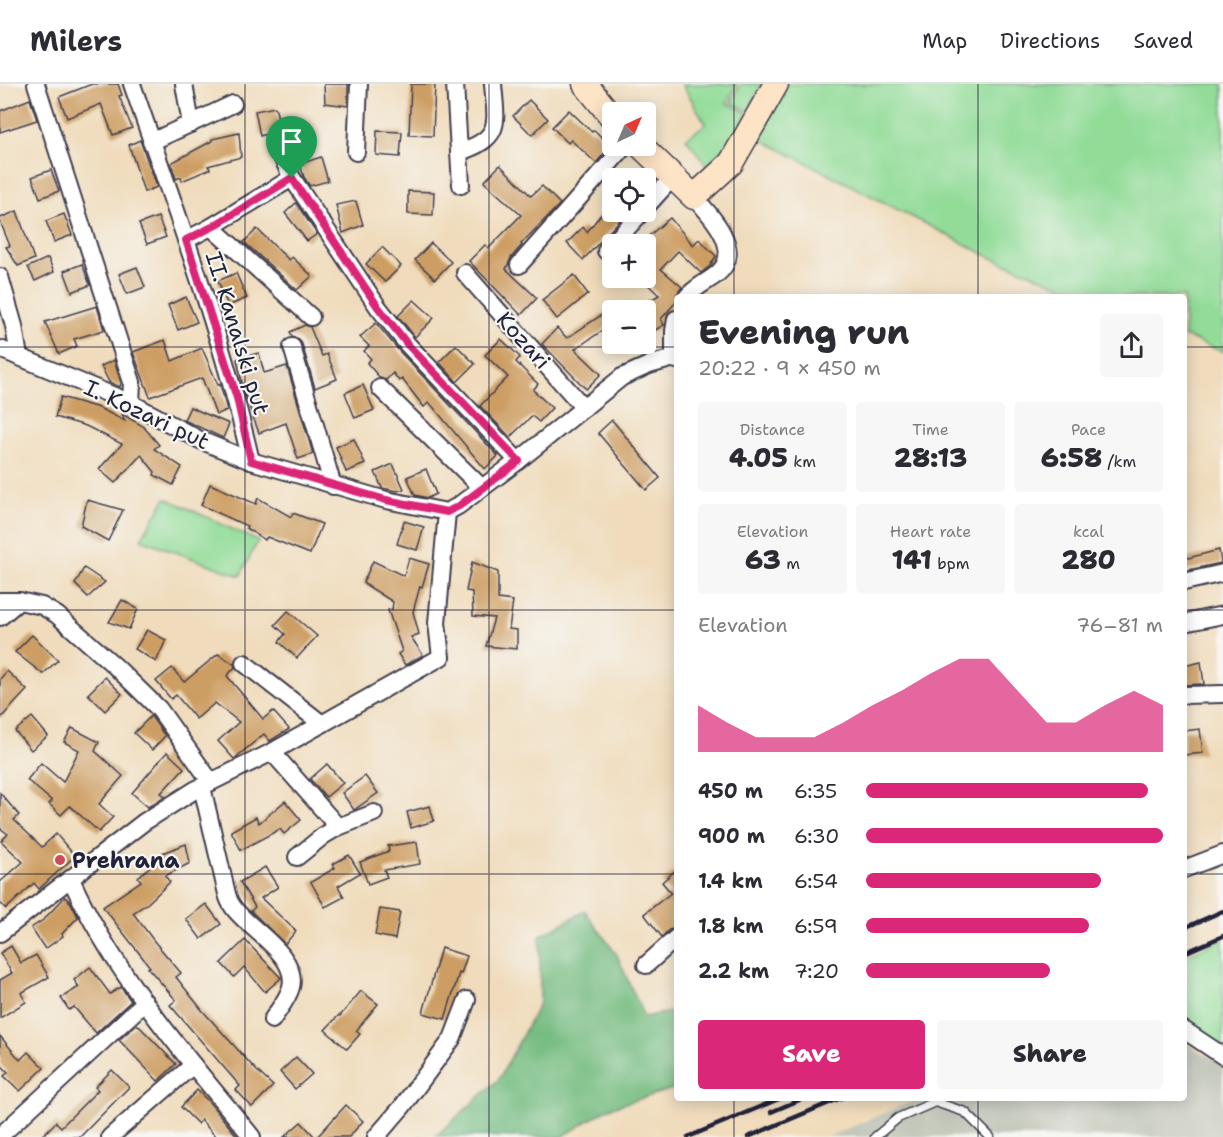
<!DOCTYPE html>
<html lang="en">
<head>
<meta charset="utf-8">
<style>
	body { margin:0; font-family:"Shantell Sans",sans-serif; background:#f7f7f7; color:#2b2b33; height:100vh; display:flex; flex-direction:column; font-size:22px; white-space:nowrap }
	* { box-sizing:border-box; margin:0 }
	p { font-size:20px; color:#7c7c81 }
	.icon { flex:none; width:33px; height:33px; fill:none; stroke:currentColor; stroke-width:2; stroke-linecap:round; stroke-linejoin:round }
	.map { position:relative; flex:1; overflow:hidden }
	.sheet { position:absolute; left:674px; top:210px; width:513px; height:807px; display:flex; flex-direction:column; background:#fff; border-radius:6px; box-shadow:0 3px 15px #0003 }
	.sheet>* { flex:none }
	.needle { width:39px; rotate:44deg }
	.buttons { position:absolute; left:602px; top:18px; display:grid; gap:12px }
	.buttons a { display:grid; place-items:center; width:54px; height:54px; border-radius:6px; background:#fff; box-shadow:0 3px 15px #0003; font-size:30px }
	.pin { position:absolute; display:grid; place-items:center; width:51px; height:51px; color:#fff; margin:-62px -26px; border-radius:50% 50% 50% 0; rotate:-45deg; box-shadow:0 0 6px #0007 }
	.pin .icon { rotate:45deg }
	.round { display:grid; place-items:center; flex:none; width:63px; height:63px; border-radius:6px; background:#f7f7f7 }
	.summary { display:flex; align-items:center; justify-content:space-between; height:102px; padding:0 24px }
	h1 { font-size:33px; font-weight:800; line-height:45px }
	.metrics { display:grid; grid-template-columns:repeat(3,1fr); gap:9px; height:102px; padding:6px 24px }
	.metrics div { display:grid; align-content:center; border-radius:6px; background:#f7f7f7; text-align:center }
	.metrics b { font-size:26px; font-weight:800 }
	.metrics small { font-size:16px; font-weight:400 }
	.metrics p { font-size:16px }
	.chart { height:168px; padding:12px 24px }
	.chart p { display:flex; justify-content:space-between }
	.chart svg { width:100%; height:108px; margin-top:6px; fill:#db2777; opacity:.7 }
	.primary-button { display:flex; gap:12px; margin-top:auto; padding:12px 24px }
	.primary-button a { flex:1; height:69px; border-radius:6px; background:#db2777; color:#fff; font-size:24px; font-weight:800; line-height:69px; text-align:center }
	.primary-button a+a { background:#f7f7f7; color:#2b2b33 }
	ul { padding:0 24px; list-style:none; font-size:20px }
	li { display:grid; grid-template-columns:96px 72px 1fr; align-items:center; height:45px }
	li i { height:15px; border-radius:8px; background:#db2777 }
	header { display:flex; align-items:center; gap:36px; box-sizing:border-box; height:84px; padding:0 30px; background:#fff; border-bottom:2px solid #e1e1e2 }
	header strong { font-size:28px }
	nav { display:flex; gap:33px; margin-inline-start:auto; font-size:21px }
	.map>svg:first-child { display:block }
</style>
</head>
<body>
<header>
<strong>Milers</strong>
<nav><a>Map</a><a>Directions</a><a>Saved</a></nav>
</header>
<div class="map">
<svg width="1223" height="1053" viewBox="0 0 1223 1053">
	<rect width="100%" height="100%" fill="#f6f6f2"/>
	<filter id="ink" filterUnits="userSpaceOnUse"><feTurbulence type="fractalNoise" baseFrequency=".0167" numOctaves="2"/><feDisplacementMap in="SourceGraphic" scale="12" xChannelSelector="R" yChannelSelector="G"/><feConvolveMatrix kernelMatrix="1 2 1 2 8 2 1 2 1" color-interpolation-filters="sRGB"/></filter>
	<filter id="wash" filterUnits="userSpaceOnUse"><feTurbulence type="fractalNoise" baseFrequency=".008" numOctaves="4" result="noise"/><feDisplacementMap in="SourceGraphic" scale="24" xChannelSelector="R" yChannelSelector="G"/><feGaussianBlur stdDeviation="1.35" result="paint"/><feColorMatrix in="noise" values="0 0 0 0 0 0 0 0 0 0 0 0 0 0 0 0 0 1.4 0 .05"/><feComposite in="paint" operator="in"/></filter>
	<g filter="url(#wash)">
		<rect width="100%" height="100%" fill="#f0dcbc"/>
		<polygon fill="#c2c6b9" points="1184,955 1198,967 1223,979 1223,1053 828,1053 920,1014 1184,1014"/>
		<g fill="#92dc98" stroke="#5a7f6a" stroke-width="1.5">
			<polygon points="682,0 737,0 727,19 747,29 727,65 710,86 686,54 706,40"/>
			<polygon points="741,0 762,0 748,27 731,18"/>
			<polygon points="787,0 1223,0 1223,268 1184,252 1184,213 1088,213 990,173 760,55"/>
			<polygon points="166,414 258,457 240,492 141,455"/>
			<polygon points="1223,855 1223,968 1184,940 1184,872"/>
		</g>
		<polygon fill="#75bc80" stroke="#4c6f5e" stroke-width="1.5" points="585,827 617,871 644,933 676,927 676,1004 609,1024 562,1053 436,1052 499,995 540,918 540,852"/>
		<g id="blocks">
			<g fill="#cd9e63">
				<polygon points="92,0 118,0 122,11 119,12 132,44 113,51 101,20 67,34 59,13"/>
				<polygon points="324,0 348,0 348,22 325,19"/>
				<polygon points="411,0 435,0 433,52 409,51"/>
				<polygon points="30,15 37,36 0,48 0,27"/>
				<polygon points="529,16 548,35 532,51 513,32"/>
				<polygon points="275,23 281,45 260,52 255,27"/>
				<polygon points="569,26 592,48 594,46 611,62 596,79 571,56 568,59 552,43"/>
				<polygon points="377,47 402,48 400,73 376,71"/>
				<polygon points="239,49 241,73 208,82 210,85 182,97 181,93 176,95 171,79 212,57 212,55"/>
				<polygon points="140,56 157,103 144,108 129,61"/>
				<polygon points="321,73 328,97 310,102 304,93 300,80"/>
				<polygon points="500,81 531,112 542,102 560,120 521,160 522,161 511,174 506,185 537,214 521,231 469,177 485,161 489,164 521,131 484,98"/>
				<polygon points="51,86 59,107 40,114 32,93"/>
				<polygon points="408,107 434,108 433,131 408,130"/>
				<polygon points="356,117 363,141 343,149 336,121"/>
				<polygon points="296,119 317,150 307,157 285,129"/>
				<polygon points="606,124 620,136 583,176 567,159 583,143 587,148"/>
				<polygon points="17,127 34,175 18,182 6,163 10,162 0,137 0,134"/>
				<polygon points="64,130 72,151 54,158 46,137"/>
				<polygon points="158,133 166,153 147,160 139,140"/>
				<polygon points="670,134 693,161 699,155 716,172 710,182 701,189 678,167 661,185 682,203 677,210 676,218 661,235 664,241 645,252 645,219 659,211 645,198 645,155"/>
				<polygon points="257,145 289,176 292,173 312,192 297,206 244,158"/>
				<polygon points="431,159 451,178 435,195 415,176"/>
				<polygon points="382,163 401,182 385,198 366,180"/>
				<polygon points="48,174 54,188 35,197 28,183"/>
				<polygon points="82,180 90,201 72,208 64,187"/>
				<polygon points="137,183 145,203 127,210 119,190"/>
				<polygon points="236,189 247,214 228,222 218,197"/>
				<polygon points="574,191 588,210 557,235 542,216"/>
				<polygon points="186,213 197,238 178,246 168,221"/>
				<polygon points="414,216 434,234 415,253 398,232"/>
				<polygon points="97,222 104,246 74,255 77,262 59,270 45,238"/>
				<polygon points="612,224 612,240 575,265 601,290 586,305 542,260 557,244 567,254"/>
				<polygon points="376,239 400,268 498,372 485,385 429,318 424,323 402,295 399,297 393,289 386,296 380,294 367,279 371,275 364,267 369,262 360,253"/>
				<polygon points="305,241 310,243 322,272 327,270 337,295 315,304 302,260 299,255 292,253 290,248"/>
				<polygon points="501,255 520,273 516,278 538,300 533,306 552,324 539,338 532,332 510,353 480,322 508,293 485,271"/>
				<polygon points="165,256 172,277 202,264 218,301 220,300 227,326 216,331 202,294 150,313 133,268"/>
				<polygon points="456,261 475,280 457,298 439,278"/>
				<polygon points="259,269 264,289 287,282 313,370 298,375 286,339 259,349 244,308 237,275"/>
				<polygon points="114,276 121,299 120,303 109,298 101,282"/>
				<polygon points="363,301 374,326 355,334 345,309"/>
				<polygon points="61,313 99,324 125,337 122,330 143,342 159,361 154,365 182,383 173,401 154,391 155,388 141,371 115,399 99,385 122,360 86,342 55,333"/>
				<polygon points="190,323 229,340 223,354 184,336"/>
				<polygon points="612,336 660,394 646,406 598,349"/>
				<polygon points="354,355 365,380 346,388 336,363"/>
				<polygon points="393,380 404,405 397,407 382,404 375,388"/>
				<polygon points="426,385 436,410 428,414 415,411 407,393"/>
				<polygon points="210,400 256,420 258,414 291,433 293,429 322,440 310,470 267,453 265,456 246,444 247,442 201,421"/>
				<polygon points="87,416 123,426 108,457 81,442"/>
				<polygon points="404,437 424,443 417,466 397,460"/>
				<polygon points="1219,466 1221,479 1184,487 1184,475"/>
				<polygon points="409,474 429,480 422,503 420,502 413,528 419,550 411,553 423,571 405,581 398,570 402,567 388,526 391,525 392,526 393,518 363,499 373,477 404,492"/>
				<polygon points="472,478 498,488 498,515 513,517 509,545 517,546 517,565 486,562 494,534 473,532 472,508 466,507"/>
				<polygon points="84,484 105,498 88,513 75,500"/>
				<polygon points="122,516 138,525 129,545 109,538"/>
				<polygon points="288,527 317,552 297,574 279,558 285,550 275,541"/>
				<polygon points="147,546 166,556 156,578 135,565"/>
				<polygon points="32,551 58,576 43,590 15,568"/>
				<polygon points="218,570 234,580 235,583 227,592 263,635 273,627 289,645 270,657 264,650 234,675 218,657 239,638 215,619 196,635 176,611 171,615 156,597 172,584 184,598"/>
				<polygon points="1201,578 1204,600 1184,601 1184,582"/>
				<polygon points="7,587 27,606 0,635 0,595"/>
				<polygon points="105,593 122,610 105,627 88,610"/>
				<polygon points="151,632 165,652 152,666 134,649"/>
				<polygon points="32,633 48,652 31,666 15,647"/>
				<polygon points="72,644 99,658 95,667 123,692 99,720 113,733 99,748 70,722 61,731 49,720 52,717 27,696 41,679 63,698 79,666 64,658"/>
				<polygon points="1200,645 1203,669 1184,671 1184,647"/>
				<polygon points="167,668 184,684 161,709 165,712 148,723 132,709"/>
				<polygon points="327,680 343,699 326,713 310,695"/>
				<polygon points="365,692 378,709 354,726 342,709"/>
				<polygon points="0,709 19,731 14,736 42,763 56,750 75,772 39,805 34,799 6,825 0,819 0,798 23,778 1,757 8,750 0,744"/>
				<polygon points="285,717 301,736 284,750 280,745 241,766 231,747 256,733 259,739"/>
				<polygon points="430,722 434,737 411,744 407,728"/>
				<polygon points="417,758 420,780 384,786 387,793 368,800 360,778 389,767 388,762"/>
				<polygon points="186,760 190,779 165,792 170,798 148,819 133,829 154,857 181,889 176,893 202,926 256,986 273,1002 252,1023 236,1006 240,1002 170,921 176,916 148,884 150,883 103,823 141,797 138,793 163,771 162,769"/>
				<polygon points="349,771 360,789 338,802 344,813 325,823 311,798 335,784 333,780"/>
				<polygon points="265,783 278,803 261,814 296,847 285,860 251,827 255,823 240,798"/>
				<polygon points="676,786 676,844 669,846 662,853 644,830 671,809 662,798"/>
				<polygon points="65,813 71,819 78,833 62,850 63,852 45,865 31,844 43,836"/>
				<polygon points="206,820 221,840 201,855 186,835"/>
				<polygon points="380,825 400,828 395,855 375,851"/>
				<polygon points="245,856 281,894 265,908 244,883 234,893 221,879"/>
				<polygon points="11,862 21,879 36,871 49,893 21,909 26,918 0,934 0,896 12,889 0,869"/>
				<polygon points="441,864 467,872 461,890 459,889 445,935 423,929"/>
				<polygon points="90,883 110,910 121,903 131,917 96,949 74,923 69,926 61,914 79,903 74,896"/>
				<polygon points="361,907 378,920 356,947 360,950 347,965 325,946 339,931 340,932"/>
				<polygon points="137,940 176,980 158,997 119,956"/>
				<polygon points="0,952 20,976 28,968 44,984 20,1007 4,992 8,988 0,980"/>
				<polygon points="296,973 312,990 295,1005 280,988"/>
				<polygon points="112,986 129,1003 80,1053 41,1053 56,1038 61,1043 98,1006 95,1003"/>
				<polygon points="197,1006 209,1018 238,1053 216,1053 201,1036 198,1040 181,1023"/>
				<polygon points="346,1021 363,1037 349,1053 317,1053"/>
				<polygon points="301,1038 315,1053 284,1053"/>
			</g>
		</g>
	</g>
	<g filter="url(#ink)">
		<use href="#blocks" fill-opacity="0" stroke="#413e4e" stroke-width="1.5"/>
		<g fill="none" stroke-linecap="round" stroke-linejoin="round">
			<g stroke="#413e4e" stroke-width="11">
				<polyline id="lane" points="875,1053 898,1034 935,1018 965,1028 990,1053"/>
			</g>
			<g stroke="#413e4e" stroke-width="20">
				<g id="street">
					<polyline points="36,0 132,298 131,319"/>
					<path d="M132 0C175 124 221 248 251 377"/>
					<polyline points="184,0 191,40"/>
					<polyline points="455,0 461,101"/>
					<polyline points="151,58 233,20"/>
					<polyline points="275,58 292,94 378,223 408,261 518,377"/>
					<polyline points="356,68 359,0"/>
					<path d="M459 68C503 54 496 39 493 0"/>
					<polyline points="645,124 673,93"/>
					<polyline points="211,143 311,233"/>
					<polyline points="186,156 211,143 292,94"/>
					<polyline points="606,167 642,128"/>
					<polyline points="519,181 625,62"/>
					<polyline points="465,189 584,324"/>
					<polyline points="0,193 14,242 19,273"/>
					<path d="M687 213C695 203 707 198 717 190 745 167 711 131 694 113"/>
					<polyline points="676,235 674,247 674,274 676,276"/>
					<polyline points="292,263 333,402"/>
					<polyline points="0,265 131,319 200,356 251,377 386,416 447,428 458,422 518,377 622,293 649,281 674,274"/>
					<polyline points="380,304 482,404"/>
					<polyline points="1184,498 1223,489"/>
					<polyline points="0,517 19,517 42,522 57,531 116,583 159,625 211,698"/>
					<polyline points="0,533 19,517"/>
					<polyline points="1184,539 1223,531"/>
					<polyline points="244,579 322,640"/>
					<polyline points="1184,611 1223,610"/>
					<polyline points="272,668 338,743"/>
					<path d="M202 703 227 810C228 814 230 819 233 823 248 845 299 871 291 903 288 915 278 926 272 936"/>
					<polyline points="297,773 323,752 338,743 374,729"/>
					<polyline points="1184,785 1223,770"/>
					<path d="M71 795C114 891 186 972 252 1053"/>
					<polyline points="0,849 144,738 195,706 272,668 441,573 437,539 447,428"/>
					<polyline points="646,881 676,854"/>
					<polyline points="1184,946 1223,972"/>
					<polyline points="0,1052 145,918"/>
					<polyline points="110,1053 193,981"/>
					<polyline points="376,1053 402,1023 452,955 467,916"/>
				</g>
			</g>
			<g stroke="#413e4e" stroke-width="27">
				<g id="secondary">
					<polyline points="585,0 612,33"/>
					<polyline points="641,62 694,113 731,79 776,0"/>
				</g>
			</g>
			<use href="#lane" stroke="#fff" stroke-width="8"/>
			<use href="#street" stroke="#fff" stroke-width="16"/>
			<use href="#secondary" stroke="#fee4c6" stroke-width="24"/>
			<g stroke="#22223b" stroke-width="4.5">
				<polyline points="1184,844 1223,827"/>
				<polyline points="1184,869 1223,852"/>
				<polyline points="771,1028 804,1014"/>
				<polyline points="688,1053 781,1014"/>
				<polyline points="748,1053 841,1014"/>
			</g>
		</g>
	</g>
	<g fill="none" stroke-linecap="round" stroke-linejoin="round" filter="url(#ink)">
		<g stroke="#fff" stroke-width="12">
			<polygon id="route" points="292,94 378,223 408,261 519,377 459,422 447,428 386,416 251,377 237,314 186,156 212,143"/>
		</g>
		<use href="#route" stroke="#db2777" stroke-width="8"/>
	</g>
	<path fill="none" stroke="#22223b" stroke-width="1.5" stroke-opacity="0.55" d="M245 0V1053M489 0V1053M734 0V213M978 0V213M0 263H676M1184 263H1223M0 526H676M1184 526H1223M0 790H676M1184 790H1223M734 1014V1053M978 1014V1053"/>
	<circle fill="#d1495b" stroke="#f6f6f2" stroke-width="2" cx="60" cy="776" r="6"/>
	<g text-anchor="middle" stroke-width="4.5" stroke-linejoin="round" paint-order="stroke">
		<g font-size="22" fill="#22223b" stroke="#f6f6f2">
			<text transform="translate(238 249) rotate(73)" y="8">II. Kanalski put</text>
			<text transform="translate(524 256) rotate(48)" y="8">Kozari</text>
			<text transform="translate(147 330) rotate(25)" y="8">I. Kozari put</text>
		</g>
		<g font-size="22" font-weight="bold" fill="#22223b" stroke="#f6f6f2" text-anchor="start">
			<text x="72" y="784">Prehrana</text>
		</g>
	</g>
</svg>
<div class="buttons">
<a><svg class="needle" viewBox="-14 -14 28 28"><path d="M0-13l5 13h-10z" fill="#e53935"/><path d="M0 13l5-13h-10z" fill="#7c7c81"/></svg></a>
<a><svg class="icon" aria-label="locate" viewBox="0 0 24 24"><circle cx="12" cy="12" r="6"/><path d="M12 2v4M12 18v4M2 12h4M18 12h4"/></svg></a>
<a>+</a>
<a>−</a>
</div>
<div class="pin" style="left:292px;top:94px;background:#1e9e55"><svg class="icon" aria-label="arrive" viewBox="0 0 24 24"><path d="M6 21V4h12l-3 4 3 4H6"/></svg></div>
<section class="sheet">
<div class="summary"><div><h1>Evening run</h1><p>20:22 · 9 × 450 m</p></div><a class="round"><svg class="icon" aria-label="share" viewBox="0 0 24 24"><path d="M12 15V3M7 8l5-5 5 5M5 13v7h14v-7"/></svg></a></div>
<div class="metrics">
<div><p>Distance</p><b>4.05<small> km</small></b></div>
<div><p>Time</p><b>28:13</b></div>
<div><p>Pace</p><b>6:58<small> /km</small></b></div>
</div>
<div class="metrics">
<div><p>Elevation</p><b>63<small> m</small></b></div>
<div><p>Heart rate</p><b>141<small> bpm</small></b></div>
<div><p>kcal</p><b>280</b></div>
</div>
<div class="chart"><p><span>Elevation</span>76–81 m</p>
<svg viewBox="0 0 160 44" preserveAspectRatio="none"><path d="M0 44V25L10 32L20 38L30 38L40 38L50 32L60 25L70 19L80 12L90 6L100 6L110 19L120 32L130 32L140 25L150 19L160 25V44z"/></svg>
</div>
<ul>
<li><b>450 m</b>6:35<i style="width:95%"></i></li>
<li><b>900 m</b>6:30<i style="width:100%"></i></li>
<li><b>1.4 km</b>6:54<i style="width:79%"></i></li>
<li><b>1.8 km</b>6:59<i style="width:75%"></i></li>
<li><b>2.2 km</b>7:20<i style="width:62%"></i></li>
</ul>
<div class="primary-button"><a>Save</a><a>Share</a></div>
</section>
</div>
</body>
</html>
